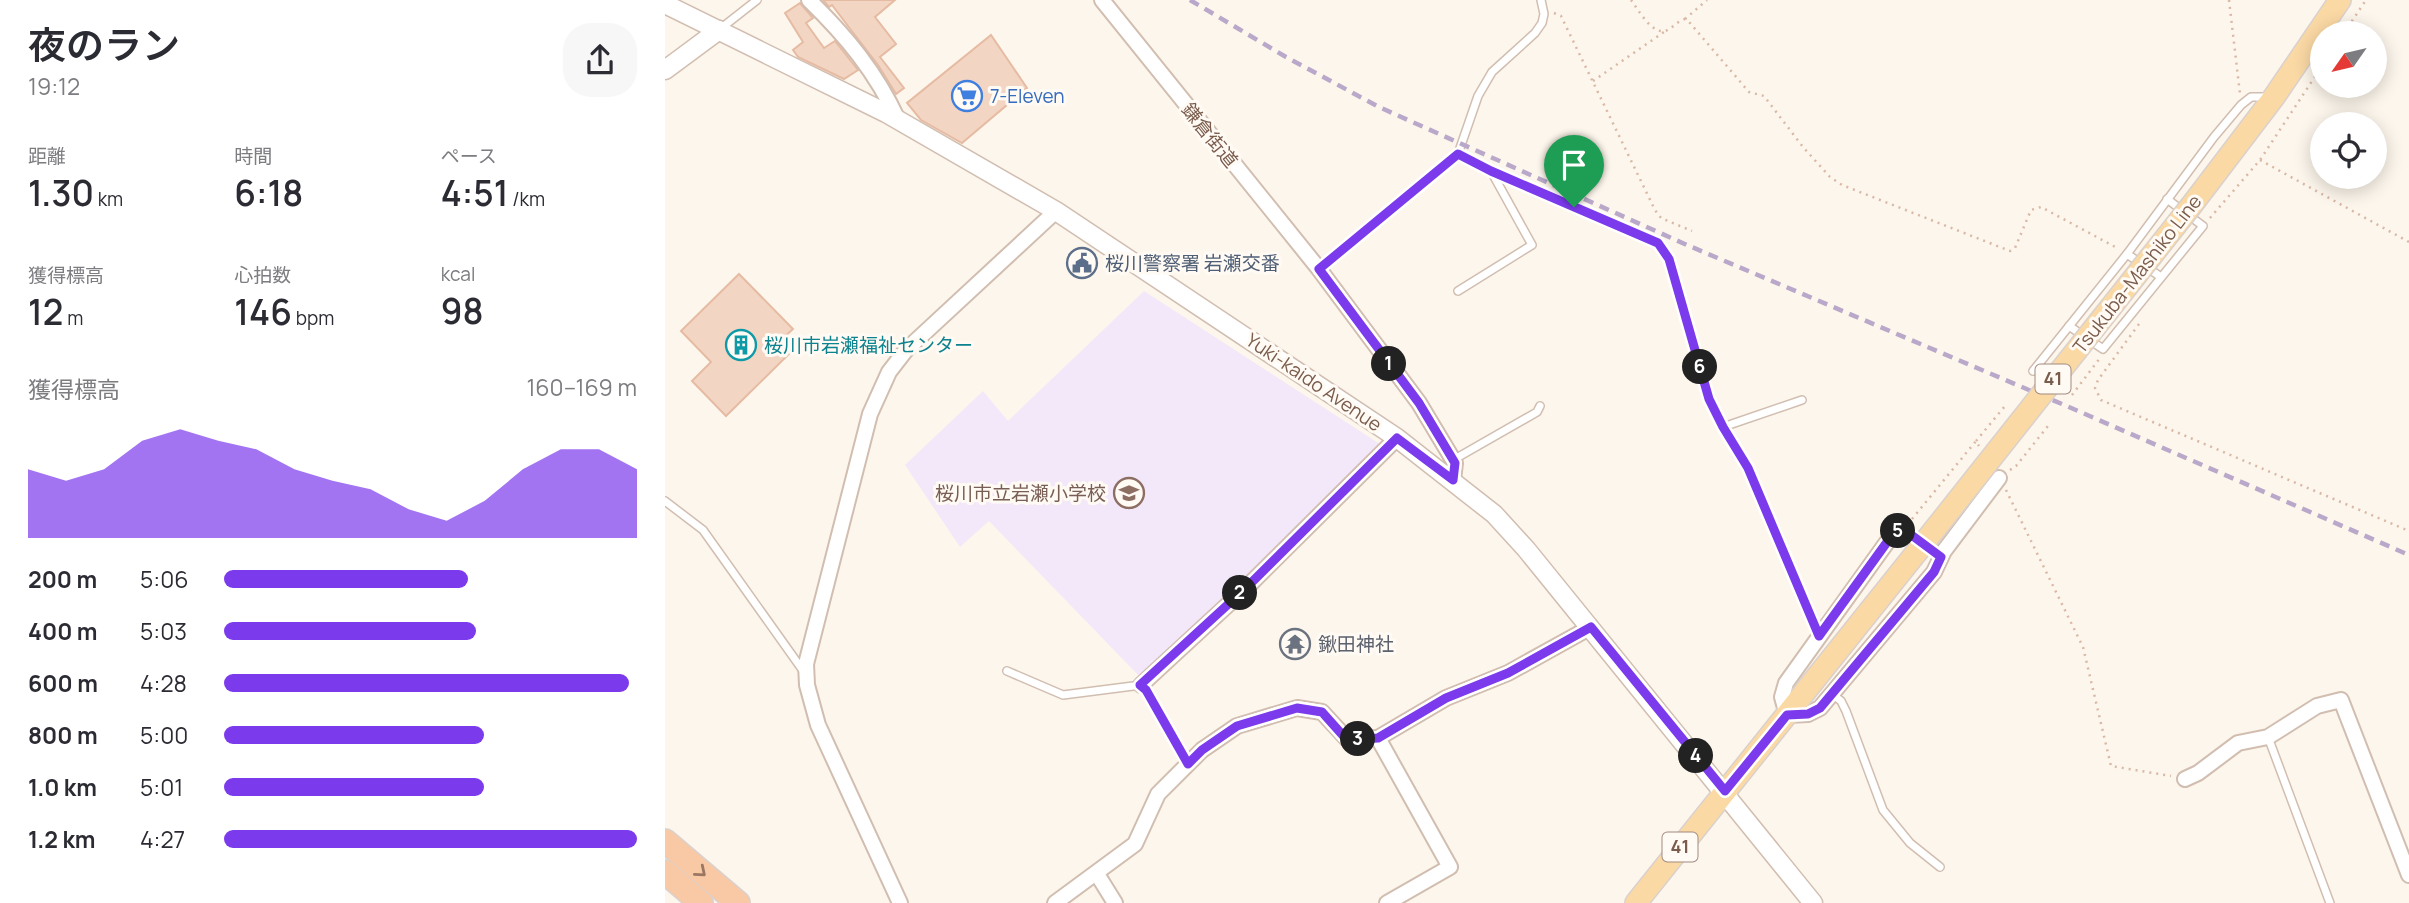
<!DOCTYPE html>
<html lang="ja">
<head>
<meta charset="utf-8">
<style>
	body { margin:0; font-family:Manrope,"Noto Sans JP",sans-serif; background:#f7f7f7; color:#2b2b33; height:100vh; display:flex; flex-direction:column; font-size:26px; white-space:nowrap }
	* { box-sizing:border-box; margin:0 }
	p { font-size:23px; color:#7c7c81 }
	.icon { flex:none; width:38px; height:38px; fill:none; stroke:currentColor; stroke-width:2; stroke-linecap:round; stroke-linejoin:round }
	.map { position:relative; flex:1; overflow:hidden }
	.panel { display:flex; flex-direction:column; background:#fff; width:665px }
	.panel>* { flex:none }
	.needle { width:46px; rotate:236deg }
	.controls { position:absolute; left:1645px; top:21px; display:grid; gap:14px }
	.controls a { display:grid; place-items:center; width:77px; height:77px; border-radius:50%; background:#fff; box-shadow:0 4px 18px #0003; font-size:35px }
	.pin { position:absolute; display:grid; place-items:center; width:60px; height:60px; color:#fff; margin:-72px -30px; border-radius:50% 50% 50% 0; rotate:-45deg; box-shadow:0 0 7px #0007 }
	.pin .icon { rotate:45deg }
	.km { position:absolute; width:35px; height:35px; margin:-18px; border-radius:50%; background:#222; color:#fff; font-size:19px; line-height:35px; text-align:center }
	.round { display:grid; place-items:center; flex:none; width:74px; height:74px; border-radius:28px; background:#f7f7f7 }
	.overview { display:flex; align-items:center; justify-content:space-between; height:119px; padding:0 28px }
	h1 { font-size:38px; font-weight:600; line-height:52px }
	.figures { display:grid; grid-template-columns:repeat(3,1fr); gap:10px; height:119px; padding:7px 28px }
	.figures div { display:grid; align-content:center }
	.figures b { font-size:35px; font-weight:600 }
	.figures small { font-size:19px; font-weight:400 }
	.figures p { font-size:19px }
	.chart { height:196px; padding:14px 28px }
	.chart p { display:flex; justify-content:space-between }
	.chart svg { width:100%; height:126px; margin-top:7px; fill:#7c3aed; opacity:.7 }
	ul { padding:0 28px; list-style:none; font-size:23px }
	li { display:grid; grid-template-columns:112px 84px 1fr; align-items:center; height:52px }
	li i { height:18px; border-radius:9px; background:#7c3aed }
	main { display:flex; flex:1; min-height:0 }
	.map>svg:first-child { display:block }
</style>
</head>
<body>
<main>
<section class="panel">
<div class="overview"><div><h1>夜のラン</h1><p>19:12</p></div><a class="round"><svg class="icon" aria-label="share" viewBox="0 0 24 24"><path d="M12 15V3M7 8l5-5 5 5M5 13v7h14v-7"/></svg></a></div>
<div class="figures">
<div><p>距離</p><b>1.30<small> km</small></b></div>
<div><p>時間</p><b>6:18</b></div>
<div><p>ペース</p><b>4:51<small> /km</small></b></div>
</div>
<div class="figures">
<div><p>獲得標高</p><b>12<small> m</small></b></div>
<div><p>心拍数</p><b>146<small> bpm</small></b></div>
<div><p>kcal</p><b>98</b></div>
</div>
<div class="chart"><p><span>獲得標高</span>160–169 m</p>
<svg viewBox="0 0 160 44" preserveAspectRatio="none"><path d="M0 44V20L10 24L20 20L30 10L40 6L50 10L60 13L70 20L80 24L90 27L100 34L110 38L120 31L130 20L140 13L150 13L160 20V44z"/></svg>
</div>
<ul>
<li><b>200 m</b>5:06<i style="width:59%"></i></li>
<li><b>400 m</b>5:03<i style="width:61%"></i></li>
<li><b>600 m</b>4:28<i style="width:98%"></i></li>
<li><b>800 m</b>5:00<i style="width:63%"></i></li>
<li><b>1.0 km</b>5:01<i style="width:63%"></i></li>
<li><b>1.2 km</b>4:27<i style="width:100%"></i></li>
</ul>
</section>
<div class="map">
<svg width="1744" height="903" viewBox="0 0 1744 903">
	<rect width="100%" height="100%" fill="#fdf6ec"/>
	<polygon fill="#f3e8fa" points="479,291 718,446 477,679 324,521 295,547 240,465 318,391 343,421"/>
	<g fill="#f3d5c3" stroke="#e6bba3" stroke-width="2">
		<polygon points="158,0 230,0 210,17 231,44 215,57 239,88 231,94 213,65 186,30 167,5 164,7"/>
		<polygon points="135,3 148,18 141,23 159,48 170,41 193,70 179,79 133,57 128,50 138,42 120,13"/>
		<polygon points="326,35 362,88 297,143 256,120 242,103"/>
		<polygon points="74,274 128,329 117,339 128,350 61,416 27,381 46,362 16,331"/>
	</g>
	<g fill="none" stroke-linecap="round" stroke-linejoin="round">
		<g stroke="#d1beb0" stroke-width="10">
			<g id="service">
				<polyline points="55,29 92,0"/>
				<polyline points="1462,254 1496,277"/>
				<polyline points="654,269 793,154 813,96 827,72 870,33 877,23 879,14 876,0"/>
				<polyline points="793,291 867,245 826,171 793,154"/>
				<polyline points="1404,326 1438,349 1538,226 1502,199"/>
				<polyline points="1368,371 1462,254 1549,137 1576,105 1586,97 1606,97"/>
				<polyline points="1137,400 1058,427 1083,468 1149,628 1154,636"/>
				<polyline points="788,460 872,412 875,406"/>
				<polyline points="0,501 38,530 139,672"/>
				<polyline points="1237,528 1275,557"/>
				<polyline points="342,671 398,695 476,685 481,689 523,763"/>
				<polyline points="1167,694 1176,701 1181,711 1218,810 1245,843 1275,867"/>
				<polyline points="1603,737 1665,903"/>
			</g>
		</g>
		<g stroke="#d1beb0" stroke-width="18">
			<g id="minor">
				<path d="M144 0C181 36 211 72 233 120"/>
				<polyline points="437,0 654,269 754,403 790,463 788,480"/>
				<polyline points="1237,528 1225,538 1121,683 1117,697 1122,715 1143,714 1155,708 1269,572 1279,551 1334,478"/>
				<polyline points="476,685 582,587 732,438"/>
				<polyline points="713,738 785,867 722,903"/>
				<polyline points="1520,779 1533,773 1573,743 1603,737 1652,706 1676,700 1744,875"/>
				<polyline points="432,874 450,903"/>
				<polyline points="235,903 153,725 142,685 141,664 205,414 224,372 241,350 391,211"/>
				<polyline points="390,903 470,844 493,794 537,750 572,726 632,708 657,712 682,739 713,738 781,698 843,673 926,627"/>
			</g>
		</g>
		<g stroke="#d1beb0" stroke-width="21">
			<g id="tertiary">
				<polyline points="0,4 221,113 391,211 732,438 829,514 861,549 1148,903"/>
				<polyline points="0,70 54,30"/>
			</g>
		</g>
		<g stroke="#dad1cd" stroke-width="24">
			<g id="primary">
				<polyline points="1526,206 1609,97 1675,0"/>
				<polyline points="971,903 1251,553"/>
			</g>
		</g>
		<g stroke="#dad1cd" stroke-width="26">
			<g id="trunk">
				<polyline points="0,841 73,903"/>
				<polyline points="0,872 36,903"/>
			</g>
		</g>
		<g stroke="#d9b8a5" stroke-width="2.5" stroke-dasharray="2 5" stroke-linecap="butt">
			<path d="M966 0C973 9 986 34 1000 31 1007 29 1012 21 1020 19L1025 23 1084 92 1099 96 1138 147 1165 177 1177 185 1345 251 1350 248 1366 210 1376 207 1454 249"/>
			<polyline points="1564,0 1575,94"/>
			<polyline points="889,13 896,16 990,210 996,218 1027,231"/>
			<polyline points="1020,19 1042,0"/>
			<polyline points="1679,33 1701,0"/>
			<polyline points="928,81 999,32"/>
			<polyline points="1595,160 1744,242"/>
			<polyline points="842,178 993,243 1004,259 1044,399 1054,418"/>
			<polyline points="1545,218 1595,160 1657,66"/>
			<polyline points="1474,324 1433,380 1430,388 1436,400 1744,531"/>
			<polyline points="1407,395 1435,358"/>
			<polyline points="1311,441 1340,406"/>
			<polyline points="1345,470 1351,466 1383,426"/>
			<polyline points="1341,490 1418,647 1446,766 1506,776"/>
			<polyline points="1247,519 1311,441 1314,446"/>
		</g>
		<use href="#service" stroke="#fff" stroke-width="7"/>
		<use href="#minor" stroke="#fff" stroke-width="14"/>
		<use href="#tertiary" stroke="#fff" stroke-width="18"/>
		<use href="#primary" stroke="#fbd9a5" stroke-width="21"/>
		<use href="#trunk" stroke="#f9c8a4" stroke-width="23"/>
		<polyline stroke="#b9a8c9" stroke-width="4.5" stroke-dasharray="10 7" stroke-linecap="butt" points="525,0 621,57 714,107 1022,245 1397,404 1744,555"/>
		<g stroke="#dad1cd" stroke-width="24" stroke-linecap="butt">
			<polyline id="primary-bridge" points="1251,553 1526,206"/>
		</g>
		<use href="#primary-bridge" stroke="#fbd9a5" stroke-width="21"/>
	</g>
	<defs><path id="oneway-chevron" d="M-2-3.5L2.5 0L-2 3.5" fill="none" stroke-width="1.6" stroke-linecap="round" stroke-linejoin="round" transform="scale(1.75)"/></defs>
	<use stroke="#9a7763" href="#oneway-chevron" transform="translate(36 872) rotate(40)"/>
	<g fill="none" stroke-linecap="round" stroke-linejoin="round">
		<g stroke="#fff" stroke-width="14">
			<polygon id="route" points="793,154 826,171 993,243 1004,259 1044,399 1058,427 1083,468 1154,636 1225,538 1237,528 1276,557 1269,572 1155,708 1143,714 1122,715 1060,791 926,627 843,673 781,698 713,738 682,740 657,712 632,708 572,726 537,750 523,764 481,690 475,685 582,587 732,438 788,480 790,463 754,403 654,269"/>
		</g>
		<use href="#route" stroke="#7c3aed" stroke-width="9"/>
	</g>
	<defs>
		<g id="supermarket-ring" transform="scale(1.575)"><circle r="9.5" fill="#fffaf3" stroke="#3f7fe0" stroke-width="1.5"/><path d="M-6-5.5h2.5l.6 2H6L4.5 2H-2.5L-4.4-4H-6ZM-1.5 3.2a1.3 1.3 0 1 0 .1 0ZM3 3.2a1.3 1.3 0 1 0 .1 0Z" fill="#3f7fe0"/></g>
		<g id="civic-ring" transform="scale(1.575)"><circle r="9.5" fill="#fffaf3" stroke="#5c6f8a" stroke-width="1.5"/><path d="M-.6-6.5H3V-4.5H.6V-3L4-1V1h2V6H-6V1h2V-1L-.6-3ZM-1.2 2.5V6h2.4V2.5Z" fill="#5c6f8a"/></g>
		<g id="building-ring" transform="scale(1.575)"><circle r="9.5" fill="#fffaf3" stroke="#0f9aa8" stroke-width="1.5"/><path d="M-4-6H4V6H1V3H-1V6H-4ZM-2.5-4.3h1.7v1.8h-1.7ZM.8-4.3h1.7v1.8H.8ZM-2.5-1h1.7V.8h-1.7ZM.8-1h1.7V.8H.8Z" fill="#0f9aa8"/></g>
		<g id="school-ring" transform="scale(1.575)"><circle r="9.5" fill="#fffaf3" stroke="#8d6e63" stroke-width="1.5"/><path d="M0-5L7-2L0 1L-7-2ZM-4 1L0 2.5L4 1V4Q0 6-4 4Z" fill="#8d6e63"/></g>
		<g id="temple-ring" transform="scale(1.575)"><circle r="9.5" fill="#fffaf3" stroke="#6b7280" stroke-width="1.5"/><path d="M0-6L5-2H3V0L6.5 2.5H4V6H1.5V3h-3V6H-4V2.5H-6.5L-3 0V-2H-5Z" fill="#6b7280"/></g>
	</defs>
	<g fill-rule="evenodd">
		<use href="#supermarket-ring" x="302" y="96"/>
		<use href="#civic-ring" x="417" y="263"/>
		<use href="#building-ring" x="76" y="345"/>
		<use href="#school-ring" x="464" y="493"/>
		<use href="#temple-ring" x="630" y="644"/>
	</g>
	<g text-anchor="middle" stroke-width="6" stroke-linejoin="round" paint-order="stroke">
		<g fill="#fffaf3" stroke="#a28b7f" stroke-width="2">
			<rect x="1370.5" y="364.5" width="35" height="29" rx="5"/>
			<rect x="997.5" y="832.5" width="35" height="29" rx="5"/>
		</g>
		<g font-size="18" font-weight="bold" fill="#7a5c4d">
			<text x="1388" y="385">41</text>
			<text x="1015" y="853">41</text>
		</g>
		<g font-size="19" fill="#366cbe" stroke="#fffaf3" text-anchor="start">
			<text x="325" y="103">7-Eleven</text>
		</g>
		<g font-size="19" fill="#7a5c4d" stroke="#fffaf3">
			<text transform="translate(545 135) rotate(51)" y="7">鎌倉街道</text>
			<text transform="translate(1472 274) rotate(-52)" y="7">Tsukuba-Mashiko Line</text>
			<text transform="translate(649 382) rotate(34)" y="7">Yuki-kaido Avenue</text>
		</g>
		<g font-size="19" fill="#4e5e75" stroke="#fffaf3" text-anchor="start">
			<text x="440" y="270">桜川警察署 岩瀬交番</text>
		</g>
		<g font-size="19" fill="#0d838f" stroke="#fffaf3" text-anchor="start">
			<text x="99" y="352">桜川市岩瀬福祉センター</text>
		</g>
		<g font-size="19" fill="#785e54" stroke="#fffaf3" text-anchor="end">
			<text x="441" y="500">桜川市立岩瀬小学校</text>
		</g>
		<g font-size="19" fill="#5b616d" stroke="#fffaf3" text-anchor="start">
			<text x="653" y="651">鍬田神社</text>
		</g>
	</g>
</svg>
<div class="controls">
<a><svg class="needle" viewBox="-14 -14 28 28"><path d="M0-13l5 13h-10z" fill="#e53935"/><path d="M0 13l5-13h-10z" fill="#7c7c81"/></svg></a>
<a><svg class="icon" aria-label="locate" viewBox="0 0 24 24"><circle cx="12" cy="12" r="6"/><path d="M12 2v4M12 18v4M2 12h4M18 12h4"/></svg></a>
</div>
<div class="pin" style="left:909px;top:207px;background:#1e9e55"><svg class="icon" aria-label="arrive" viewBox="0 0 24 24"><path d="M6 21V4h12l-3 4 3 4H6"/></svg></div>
<b class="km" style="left:724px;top:364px">1</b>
<b class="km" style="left:575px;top:593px">2</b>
<b class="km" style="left:693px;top:739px">3</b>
<b class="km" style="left:1031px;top:756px">4</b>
<b class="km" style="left:1233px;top:531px">5</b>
<b class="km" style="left:1035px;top:367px">6</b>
</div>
</main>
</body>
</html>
